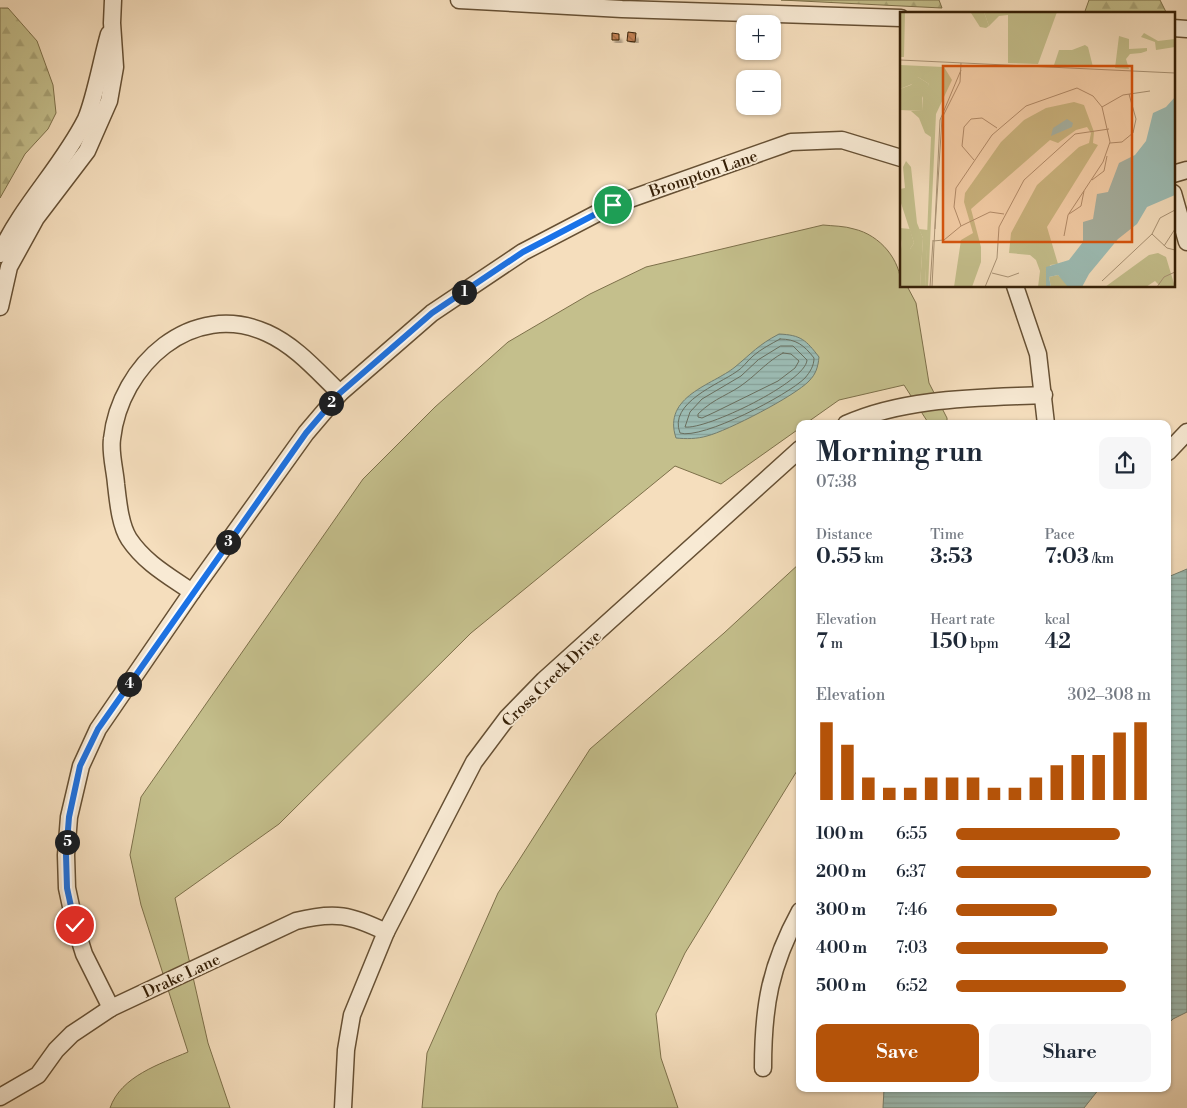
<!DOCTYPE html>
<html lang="en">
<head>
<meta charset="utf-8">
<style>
	body { margin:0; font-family:"Libre Bodoni",serif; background:#f6f6f7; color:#1f2937; height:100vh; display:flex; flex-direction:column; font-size:19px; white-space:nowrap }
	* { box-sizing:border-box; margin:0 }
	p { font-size:16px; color:#747a83 }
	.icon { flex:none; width:28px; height:28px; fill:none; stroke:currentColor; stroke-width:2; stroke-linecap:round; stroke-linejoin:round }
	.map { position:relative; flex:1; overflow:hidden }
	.panel { position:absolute; left:796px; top:420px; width:375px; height:672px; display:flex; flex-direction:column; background:#fff; border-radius:10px; box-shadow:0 1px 4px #0004 }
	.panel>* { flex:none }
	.buttons { position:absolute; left:736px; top:15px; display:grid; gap:10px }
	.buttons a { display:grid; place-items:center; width:45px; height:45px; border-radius:10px; background:#fff; box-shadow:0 1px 4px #0004; font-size:25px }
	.pin { position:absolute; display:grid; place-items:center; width:42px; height:42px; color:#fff; margin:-21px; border:2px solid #fff; border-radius:50%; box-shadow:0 1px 5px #0007 }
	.km { position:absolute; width:25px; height:25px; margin:-12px; border-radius:50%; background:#222; color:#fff; font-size:14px; line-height:25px; text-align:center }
	.round { display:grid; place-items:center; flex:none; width:52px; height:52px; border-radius:10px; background:#f6f6f7 }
	.summary { display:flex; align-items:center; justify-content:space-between; height:85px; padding:0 20px }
	h1 { font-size:28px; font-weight:600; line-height:38px }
	.figures { display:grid; grid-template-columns:repeat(3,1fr); gap:8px; height:85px; padding:5px 20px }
	.figures div { display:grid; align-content:center }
	.figures b { font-size:21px; font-weight:600 }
	.figures small { font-size:14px; font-weight:400 }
	.figures p { font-size:14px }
	.chart { height:140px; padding:10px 20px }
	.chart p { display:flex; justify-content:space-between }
	.chart svg { width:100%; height:90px; margin-top:5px; stroke:#b45309; stroke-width:6 }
	.primary-button { display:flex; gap:10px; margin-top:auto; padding:10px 20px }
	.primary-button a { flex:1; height:58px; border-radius:10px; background:#b45309; color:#fff; font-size:20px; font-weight:600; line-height:58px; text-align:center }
	.primary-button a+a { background:#f6f6f7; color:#1f2937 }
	ul { padding:0 20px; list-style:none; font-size:16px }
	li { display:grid; grid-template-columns:80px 60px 1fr; align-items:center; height:38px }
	li i { height:12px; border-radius:6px; background:#b45309 }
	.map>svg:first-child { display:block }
</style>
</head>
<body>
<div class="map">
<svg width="1187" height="1108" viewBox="0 0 1187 1108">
	<defs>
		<pattern id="forest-firs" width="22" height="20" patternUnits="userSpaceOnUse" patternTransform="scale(1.25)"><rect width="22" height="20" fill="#c4bf8c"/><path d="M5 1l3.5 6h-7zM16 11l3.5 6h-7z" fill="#a9a477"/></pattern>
		<pattern id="water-rules" width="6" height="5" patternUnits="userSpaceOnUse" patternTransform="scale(1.25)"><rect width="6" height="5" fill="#9cbcb4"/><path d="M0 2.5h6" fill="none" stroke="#87a199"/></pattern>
		<pattern id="building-back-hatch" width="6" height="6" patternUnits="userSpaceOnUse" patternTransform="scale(1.25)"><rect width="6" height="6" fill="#c78457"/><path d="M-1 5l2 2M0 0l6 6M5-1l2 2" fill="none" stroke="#a26c46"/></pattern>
		<filter id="shadow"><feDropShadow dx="3" dy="5.5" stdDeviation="1" flood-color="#0004"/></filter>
	</defs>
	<rect width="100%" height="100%" fill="#f5debd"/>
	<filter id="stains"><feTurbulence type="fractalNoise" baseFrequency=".004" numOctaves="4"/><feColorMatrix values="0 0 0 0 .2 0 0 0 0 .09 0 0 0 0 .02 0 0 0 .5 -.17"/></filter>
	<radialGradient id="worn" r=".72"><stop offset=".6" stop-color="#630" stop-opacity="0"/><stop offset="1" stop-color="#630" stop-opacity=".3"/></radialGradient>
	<g fill="#c4bf8c" stroke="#7d704a">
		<path d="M823 225C833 226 845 226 854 229 880 235 901 260 901 286H907L916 303 929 383 947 418V424H929L904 385 839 400 805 424H800V428L721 484 675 466 471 633 279 824 175 898 208 1043 230 1108H110C121 1076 160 1064 188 1052L141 905 130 855 141 797 363 479 435 407 508 342 590 294 646 267Z"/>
		<polygon points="800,563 800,766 685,953 656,1014 661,1058 678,1108 422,1108 427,1053 498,893 590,749 724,633"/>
	</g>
	<g fill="url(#forest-firs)" stroke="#7d704a">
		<polygon points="781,0 939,0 942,8"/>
		<polygon points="1089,0 1160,0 1167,14 1084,14"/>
		<polygon points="0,8 8,8 37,41 53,85 56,113 48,129 25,154 0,198"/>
	</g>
	<g fill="url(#water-rules)" stroke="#737e6f">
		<path d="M779 334C801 335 806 340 819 357 818 367 816 374 809 381 795 396 727 431 707 436 697 439 686 439 676 438 662 396 713 385 735 367 752 353 758 345 779 334Z"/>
		<polygon points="1187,569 1187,1012 1173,1019 1168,1024 1168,577"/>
		<polygon points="884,1089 1099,1089 1084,1108 883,1108"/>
	</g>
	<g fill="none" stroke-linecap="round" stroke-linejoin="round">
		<g stroke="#696e5e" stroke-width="1">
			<path d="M780 339C796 339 804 345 814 358 814 366 810 372 805 378 788 395 702 440 680 433 668 403 719 384 736 372 743 368 747 361 753 356 761 349 771 344 780 339Z"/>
			<path d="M781 346H793L807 360C806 382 706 430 685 427L690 412 702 399 741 376 758 360Z"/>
			<path d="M783 353 791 354 799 361 795 368 778 381 715 412 702 418 698 417V414C715 397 730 395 746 382 759 372 768 361 783 353Z"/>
		</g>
	</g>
	<g fill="url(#building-back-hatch)" stroke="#362007" filter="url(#shadow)">
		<polygon points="628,32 636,33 635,42 627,41"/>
		<polygon points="612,33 619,34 619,40 612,40"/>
	</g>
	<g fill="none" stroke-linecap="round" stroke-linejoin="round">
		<g stroke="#665034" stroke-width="19">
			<g id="minor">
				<polyline points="459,0 622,9 901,18"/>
				<polyline points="1173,28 1187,29"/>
				<polyline points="1173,174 1187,170"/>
				<polyline points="1173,193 1187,242"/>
				<path d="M0 254C22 205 62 167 86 119 95 98 102 58 109 34"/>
				<polyline points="1015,286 1038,354 1046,424"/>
				<polyline points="0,307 9,267 36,218 87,151 109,101 115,67 112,23 113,0"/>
				<path d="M846 424C906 397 980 398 1044 395"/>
				<polyline points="1168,452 1187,432"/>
				<path d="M192 592C169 576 145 563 129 539 120 525 118 501 116 484 115 470 110 453 112 439 120 365 192 299 267 333 296 346 318 372 340 393"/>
				<polyline points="111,1008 84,954 75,925 67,888 66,855 69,817 81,766 98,729 192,592 306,433 340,393 432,313 523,252 613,205 791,142 842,140 901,158"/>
				<path d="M763 1068C763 1006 770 966 800 911"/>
				<path d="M0 1097 38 1075 56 1050 72 1034 111 1008 296 921C335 911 351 915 386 932"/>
				<polyline points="343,1108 346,1050 352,1015 386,932 474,762 507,718 544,680 800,449"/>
			</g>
		</g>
		<use href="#minor" stroke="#f8ead4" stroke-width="16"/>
	</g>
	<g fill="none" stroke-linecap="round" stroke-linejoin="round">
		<g stroke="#fff" stroke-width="10">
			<polyline id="route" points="75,925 67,888 66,855 69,817 80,766 98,729 306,433 340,393 432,313 523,252 613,205"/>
		</g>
		<use href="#route" stroke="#1a73e8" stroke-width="6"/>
	</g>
	<g text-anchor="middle" stroke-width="4" stroke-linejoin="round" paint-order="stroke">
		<g font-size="16" fill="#362007" stroke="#f8ead4">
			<text transform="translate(703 173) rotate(-19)" y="6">Brompton Lane</text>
			<text transform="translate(551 678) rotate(-44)" y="6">Cross Creek Drive</text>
			<text transform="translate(181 975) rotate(-25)" y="6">Drake Lane</text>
		</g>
	</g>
	<g transform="translate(900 12)">
		<rect width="275" height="275" fill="#f5debd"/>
		<path d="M84 0H108V3L99 4 89 14ZM18 65 29 72 22 86V99L0 98V77L11 73ZM174 90 184 93 194 120 193 131 198 133 147 215 158 252 150 253 146 275H138L140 259 136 248 130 243 109 241 111 221 137 173 179 135 189 131 191 121 187 115 176 118 158 131 150 128 71 197 81 235V250L72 275H54L61 228 73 221 64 190 65 181 101 130 124 108 146 96ZM0 216 10 217 14 231 10 237H2ZM19 217 28 218 25 275H20L23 226ZM258 241 266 245 275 275H261L255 269 246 275H205L249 243ZM158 263 166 270 168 275H151L149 265Z" fill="#c4bf8c"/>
		<path d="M0 0H5L4 45H0ZM84 0 89 14 86 16 80 15 71 1ZM108 0H157L138 52 108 51ZM244 21 258 29 275 27V35L256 38 255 30 241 25ZM219 24 229 27V37L247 36V39L241 41 230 42 226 47 229 57 215 56ZM185 33 188 35 193 55 154 53 159 38H172ZM0 53 44 55 52 68 36 102 28 275H25L31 125 25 121 19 106 11 99H22L23 81 29 72 18 65 17 70 0 77ZM6 149 11 155 17 211 23 226 20 275H0V224L2 237H10L14 231 0 188V177L5 176 3 155Z" fill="#c4bf8c"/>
		<path d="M275 85V183L247 195 237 212 218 227 189 262 182 275H168L158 263 149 265 151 275H146V255L169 248 183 230V210L193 207 197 182 208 180 219 151 235 143 246 129 253 101 266 95ZM167 107 173 111 172 115 151 124 153 116Z" fill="#9cbcb4"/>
		<path fill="none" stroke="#a99274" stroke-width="1" d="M0 48 275 61M202 95 223 83 250 79M210 131 222 130 233 121 236 107 229 82M74 148 62 134 64 115 71 107 82 106 97 116M192 168 204 159 207 144M169 202 181 194 184 179M61 214 54 195 56 176 92 123 126 94 177 76 193 84 202 95 210 130 203 150 168 203 164 224M35 217 42 106 60 70 61 51M252 222 267 236 275 238M33 229 44 228 61 214 90 200 104 202M264 234 275 217M92 261 108 265 119 261M202 269 252 222 260 206 275 198M30 275 33 228M32 275 40 108 61 58M85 275 97 246 99 215 124 168 175 122 209 117M257 275 264 265 275 260"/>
		<path fill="#d6530c" fill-opacity="0.15" stroke="#d6530c" stroke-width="2.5" d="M43 54H232V230H43Z"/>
		<rect width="275" height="275" fill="none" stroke="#362007" stroke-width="2.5"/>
	</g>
	<rect width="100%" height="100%" filter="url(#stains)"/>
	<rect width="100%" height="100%" fill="url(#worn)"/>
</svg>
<div class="buttons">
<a>+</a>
<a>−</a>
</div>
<div class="pin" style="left:613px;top:205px;background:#1e9e55"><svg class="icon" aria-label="arrive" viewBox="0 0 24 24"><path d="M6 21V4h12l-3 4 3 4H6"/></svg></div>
<div class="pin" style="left:75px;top:925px;background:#d93025"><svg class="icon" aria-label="check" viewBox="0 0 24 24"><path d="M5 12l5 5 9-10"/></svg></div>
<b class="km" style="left:464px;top:292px">1</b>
<b class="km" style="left:331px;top:403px">2</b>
<b class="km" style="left:228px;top:542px">3</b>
<b class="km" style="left:129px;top:684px">4</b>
<b class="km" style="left:67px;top:842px">5</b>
<section class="panel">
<div class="summary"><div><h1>Morning run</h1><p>07:38</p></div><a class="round"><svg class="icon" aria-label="share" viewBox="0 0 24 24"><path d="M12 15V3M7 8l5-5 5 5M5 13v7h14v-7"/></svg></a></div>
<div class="figures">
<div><p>Distance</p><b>0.55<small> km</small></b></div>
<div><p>Time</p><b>3:53</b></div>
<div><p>Pace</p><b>7:03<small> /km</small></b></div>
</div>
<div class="figures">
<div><p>Elevation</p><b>7<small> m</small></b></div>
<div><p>Heart rate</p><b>150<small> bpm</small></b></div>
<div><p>kcal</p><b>42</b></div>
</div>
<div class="chart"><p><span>Elevation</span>302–308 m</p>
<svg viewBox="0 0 160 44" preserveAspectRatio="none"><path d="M5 44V6M15 44V17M25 44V33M35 44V38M45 44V38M55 44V33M65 44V33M75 44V33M85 44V38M95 44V38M105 44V33M115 44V27M125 44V22M135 44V22M145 44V11M155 44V6"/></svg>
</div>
<ul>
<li><b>100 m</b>6:55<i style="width:84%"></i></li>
<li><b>200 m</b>6:37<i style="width:100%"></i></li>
<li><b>300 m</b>7:46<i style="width:52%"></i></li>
<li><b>400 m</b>7:03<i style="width:78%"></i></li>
<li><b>500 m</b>6:52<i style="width:87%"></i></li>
</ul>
<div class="primary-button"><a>Save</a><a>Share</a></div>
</section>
</div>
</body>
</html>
